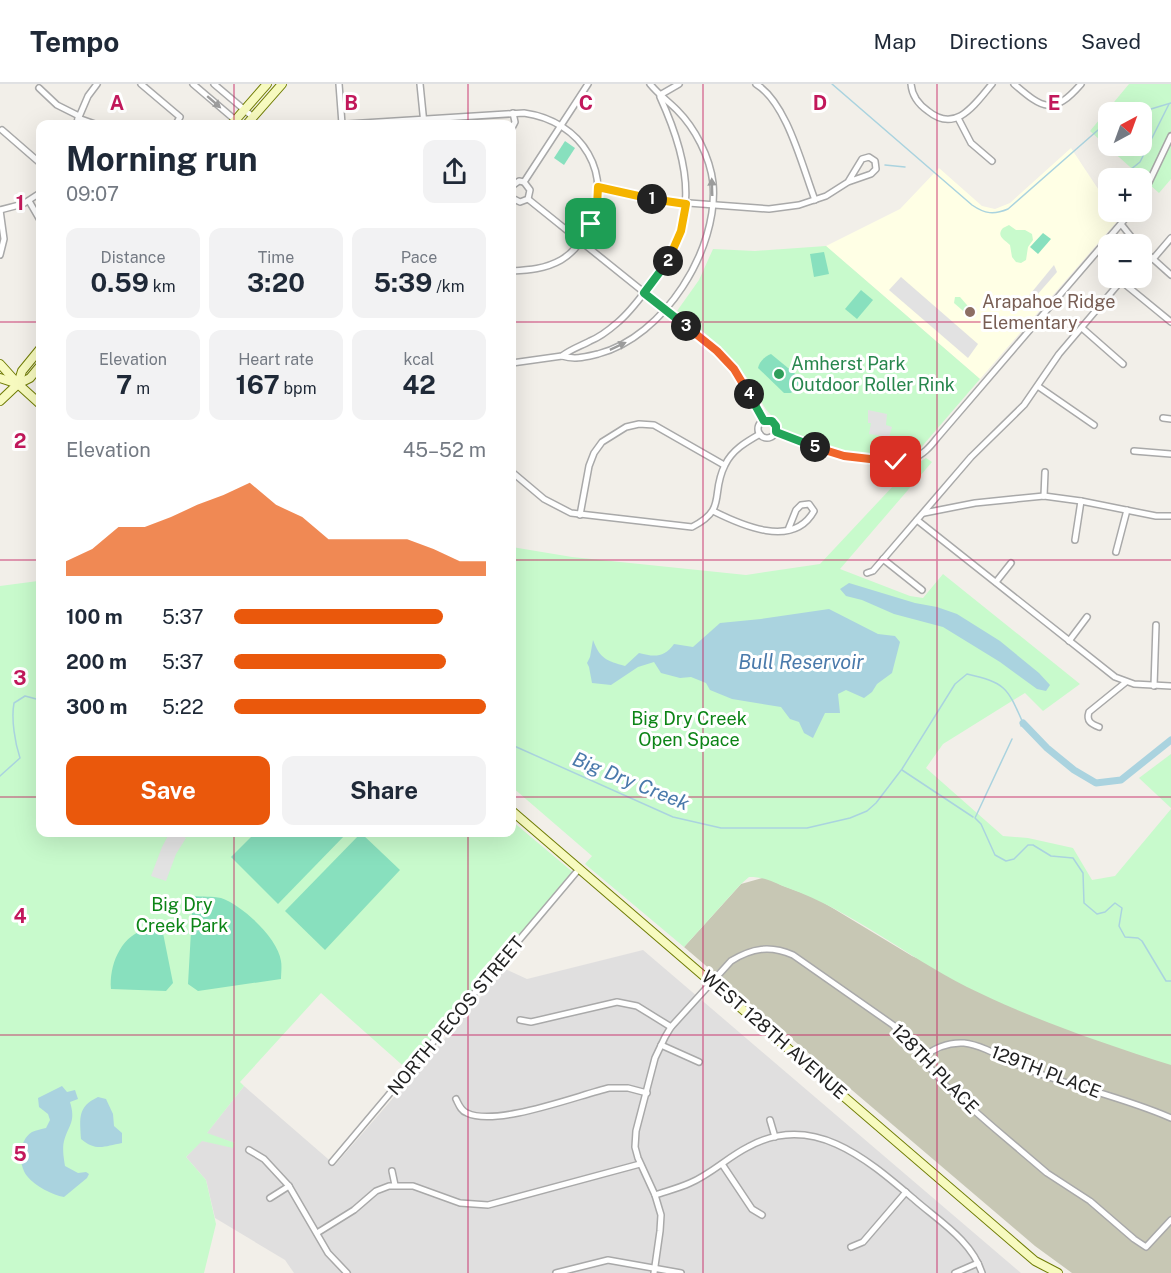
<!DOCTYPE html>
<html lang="en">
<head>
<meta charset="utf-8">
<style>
	body { margin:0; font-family:"Public Sans",sans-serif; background:#f2f2f3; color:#1f2937; height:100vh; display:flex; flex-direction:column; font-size:22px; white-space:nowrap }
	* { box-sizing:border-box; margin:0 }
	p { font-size:20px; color:#747a83 }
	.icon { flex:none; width:33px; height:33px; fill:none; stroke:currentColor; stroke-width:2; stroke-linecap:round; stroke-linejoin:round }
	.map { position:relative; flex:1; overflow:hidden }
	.side { position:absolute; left:36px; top:36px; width:480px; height:717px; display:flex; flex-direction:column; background:#fff; border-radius:12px; box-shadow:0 6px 24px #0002 }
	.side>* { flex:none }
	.needle { width:39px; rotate:41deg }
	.buttons { position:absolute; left:1098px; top:18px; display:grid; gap:12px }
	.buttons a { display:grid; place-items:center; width:54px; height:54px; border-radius:12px; background:#fff; box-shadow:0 6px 24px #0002; font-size:30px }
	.pin { position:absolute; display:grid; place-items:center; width:51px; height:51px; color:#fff; margin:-26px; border-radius:12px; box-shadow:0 3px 9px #0006 }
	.km { position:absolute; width:30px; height:30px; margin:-15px; border-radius:50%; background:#222; color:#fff; font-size:16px; line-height:30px; text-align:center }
	.round { display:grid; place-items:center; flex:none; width:63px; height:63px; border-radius:12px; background:#f2f2f3 }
	.headline { display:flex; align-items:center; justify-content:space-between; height:102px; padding:0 30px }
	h1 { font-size:33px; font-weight:700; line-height:45px }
	.metrics { display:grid; grid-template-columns:repeat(3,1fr); gap:9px; height:102px; padding:6px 30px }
	.metrics div { display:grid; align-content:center; border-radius:12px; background:#f2f2f3; text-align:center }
	.metrics b { font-size:26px; font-weight:700 }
	.metrics small { font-size:16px; font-weight:400 }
	.metrics p { font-size:16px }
	.chart { height:168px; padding:12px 30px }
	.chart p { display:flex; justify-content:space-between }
	.chart svg { width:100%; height:108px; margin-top:6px; fill:#ea580c; opacity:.7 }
	.action { display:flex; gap:12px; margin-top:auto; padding:12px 30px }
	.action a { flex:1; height:69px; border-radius:12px; background:#ea580c; color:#fff; font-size:24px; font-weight:700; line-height:69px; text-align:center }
	.action a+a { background:#f2f2f3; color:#1f2937 }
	ul { padding:0 30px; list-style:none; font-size:20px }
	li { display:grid; grid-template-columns:96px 72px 1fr; align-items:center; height:45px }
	li i { height:15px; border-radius:8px; background:#ea580c }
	header { display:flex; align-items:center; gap:36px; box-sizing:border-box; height:84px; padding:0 30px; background:#fff; border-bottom:2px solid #e0e1e3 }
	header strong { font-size:28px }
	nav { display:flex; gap:33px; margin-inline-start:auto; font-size:21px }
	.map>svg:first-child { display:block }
</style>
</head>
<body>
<header>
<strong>Tempo</strong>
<nav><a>Map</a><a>Directions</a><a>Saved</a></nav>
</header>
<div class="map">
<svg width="1171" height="1189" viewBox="0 0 1171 1189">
	<rect width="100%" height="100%" fill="#f2efe9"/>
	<polygon fill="#e0dfdf" points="643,866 1021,1189 294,1189 285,1176 215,1134 206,1096 186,1073 201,1057 235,1059 206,1050 244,1002 335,1081 505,885 527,895"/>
	<polygon fill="#ffffe5" points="1071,64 1108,120 1108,128 1113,128 1119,135 980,295 826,162 900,125 939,84 982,122 995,125 1010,119"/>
	<polygon fill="#c7c7b4" points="766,793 781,801 816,814 912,872 1171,980 1171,1189 1072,1189 1035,1162 684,863 741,800"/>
	<g fill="#c8facc" fill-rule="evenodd">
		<path d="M1129 0H1171V95L1159 109 1090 47ZM1108 28H1142V62H1108Z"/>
		<path d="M1009 141 1016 146H1025L1032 150 1033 156 1028 163 1026 176 1021 179 1016 178 1012 173 1010 161C1004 155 996 152 1003 144Z"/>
		<path d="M826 162 980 295 918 367 897 374 839 367 783 346 779 336C765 330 762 317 754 304 733 271 708 251 677 227L699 196 713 165 755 167Z"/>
		<polygon points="955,213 960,213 973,228 971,232 969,232 954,219"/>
		<path d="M926 374 932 378 840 485 910 512 923 514 943 490 1080 600 1043 627 1025 609 943 660 926 684 1003 752 1028 754 1073 764 1092 796 1115 792 1171 725V981C1101 959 1032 935 967 903 906 872 852 827 788 804 772 798 767 793 749 793L741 800 684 863 585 780 592 772 512 703V463L572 473 746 491 820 480 909 385Z"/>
		<polygon points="40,495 40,748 512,748 512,737 575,790 409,987 321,909 240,998 244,1002 207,1049 235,1059 233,1064 202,1057 186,1073 206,1096 216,1140 204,1189 0,1189 0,502 38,497"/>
		<polygon points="1171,670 1171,724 1139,694"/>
	</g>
	<g fill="#88e0be">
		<polygon points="565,57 575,64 564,81 554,74"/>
		<polygon points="1043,149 1051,155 1038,170 1030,163"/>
		<polygon points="824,168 829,190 814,193 810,170"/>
		<polygon points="861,206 873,216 857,235 845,225"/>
		<path d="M771 270 799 293V300L791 309H784L758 284C759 278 765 272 771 270Z"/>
		<polygon points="256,748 347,748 347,749 278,820 231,773"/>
		<polygon points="361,749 400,786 325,866 285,827"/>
		<path d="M193 812C202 813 213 812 221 814 242 821 278 854 281 877 282 883 281 890 281 895L198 907 188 900Z"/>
		<path d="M162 844 173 899 166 907 111 905C109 882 120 854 143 846 149 844 157 845 162 844Z"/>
	</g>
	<g fill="#e2e2e2">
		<polygon points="1054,181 1057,188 1030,219 1027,214"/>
		<polygon points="901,193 978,260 968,274 889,206"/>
		<polygon points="868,326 887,330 886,341 892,343 889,353 869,350 871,339 868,339"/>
		<polygon points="170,748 177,749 186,754 176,770 166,797 151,792 162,763"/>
	</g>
	<g fill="#aad3df">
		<polygon points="849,499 915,519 937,523 957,530 1000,557 1039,589 1050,601 1046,607 1037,605 1000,578 943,543 894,530 862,516 846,512 840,505"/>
		<path d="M829 525 878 550 895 552 900 558 892 589 877 600 872 608 864 614 846 606 838 610 840 629H825L813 654 804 649 799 638 790 635 781 623 732 615 710 606 706 599 691 593 680 594 661 589 654 578 638 583 611 601 592 599 589 583 587 579 590 573 593 556C600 575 607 577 625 582L639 569C654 573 664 574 674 560L693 563 720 539 761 535Z"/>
		<path d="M62 1002 67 1008 75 1006 78 1015 70 1018C76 1038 69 1040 64 1057 62 1065 64 1075 65 1082L78 1089 86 1088 89 1090 87 1094 64 1113C52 1111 35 1102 27 1092 18 1080 18 1057 32 1048 36 1046 42 1045 46 1044L50 1036 48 1030 39 1023 38 1014Z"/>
		<path d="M98 1013 106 1015 113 1030 114 1042 122 1049V1059C105 1062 96 1068 81 1055 80 1034 77 1023 98 1013Z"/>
	</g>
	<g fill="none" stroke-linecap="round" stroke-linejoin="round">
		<g stroke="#aad3df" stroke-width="1.5">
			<path d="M832 0 972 121C985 130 994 131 1008 125L1098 46 1108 39"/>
			<polyline points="1141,28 1171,19"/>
			<polyline points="885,81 905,83"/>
			<polyline points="1120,94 1140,78 1169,20"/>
			<polyline points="1012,655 975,734 981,740 995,771 1006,777 1014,775 1028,761 1033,761 1051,772 1073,774 1083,789 1084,819 1097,830 1105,828 1115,819 1122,824 1119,842 1125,853 1138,854 1142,857 1166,897 1171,897"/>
			<path d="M512 661 673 733 721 744H807L850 734 867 727 876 719 902 685 955 600 967 590C1006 599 1007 603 1023 639L1021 642"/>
			<polyline points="902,686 973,733"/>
			<path d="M0 692 20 674C15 659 11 635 14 619L25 612 40 616"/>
		</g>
		<polyline stroke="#aad3df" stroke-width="7" points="1023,639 1047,664 1074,686 1096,699 1121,696 1171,656"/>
		<g stroke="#a9a9a9" stroke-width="8">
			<g id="minor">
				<polyline points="141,0 180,33 176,40"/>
				<polyline points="193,0 240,40"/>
				<polyline points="214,0 253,33"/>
				<polyline points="339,0 342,40"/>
				<polyline points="420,0 424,40"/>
				<path d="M756 0C787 19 802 82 815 116"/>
				<path d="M911 0C912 12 918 20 928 27 956 50 975 20 992 0"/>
				<path d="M1014 0C1043 25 1053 32 1081 0"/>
				<polyline points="39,4 57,21 79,32"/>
				<polyline points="660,11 679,0"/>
				<polyline points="78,34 95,40"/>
				<polyline points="958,34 971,59 992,77"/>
				<polyline points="76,40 88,12 97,0"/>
				<path d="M347 40 524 29C582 37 616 91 588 145 582 157 573 169 561 176 545 185 529 186 512 187"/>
				<polyline points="512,44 515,38 513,29"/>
				<polyline points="2,46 40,79"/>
				<polyline points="524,98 588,0"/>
				<polyline points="512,102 519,97 524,98"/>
				<polyline points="599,103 662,117 769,125 799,121 826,112 848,98 871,90 876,85 875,77 869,73 862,75 848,98"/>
				<polyline points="1142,113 1171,52"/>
				<polyline points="512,114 520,118 528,115 530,106 524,98"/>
				<polyline points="528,115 717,267 734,285 764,337"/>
				<polyline points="29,117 40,136"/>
				<polyline points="0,126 23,120 40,109"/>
				<polyline points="1121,140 1137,160"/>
				<polyline points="1142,165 1171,191"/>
				<polyline points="0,171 4,155 0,126"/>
				<polyline points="1153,175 1171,154"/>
				<polyline points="1082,244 1123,280"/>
				<path d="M562 272C575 276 585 273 598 270 664 253 719 165 713 99 710 73 695 44 677 26 668 17 658 10 650 0"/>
				<path d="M512 279 562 272C571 265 581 262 590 257 600 253 609 246 617 239 628 230 638 217 647 205 700 140 693 85 660 13"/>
				<polyline points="1039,303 1094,341"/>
				<polyline points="1163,334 1171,335"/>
				<circle cx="767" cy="345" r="9"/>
				<path d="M776 348C807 361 880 388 912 375 923 371 930 363 937 354L1131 128"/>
				<polyline points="1134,367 1171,370"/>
				<path d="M512 388 544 415 571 429 692 443C728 425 710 410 725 381 732 366 746 358 760 350"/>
				<polyline points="1044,412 1045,388"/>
				<path d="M713 427C741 441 793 465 814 427L809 420 801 421 796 426 788 446"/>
				<polyline points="924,429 975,419 1044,412 1081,417 1156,432 1171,432"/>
				<polyline points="580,431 589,382 594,369 602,358 626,343 639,340 654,341 724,381"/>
				<polyline points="917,436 1115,593 1134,600 1171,602"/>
				<polyline points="1075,456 1081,417"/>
				<polyline points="1116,468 1127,426"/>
				<polyline points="883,475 922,506"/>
				<polyline points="867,489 873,487 971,373 1024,321 1059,270 1121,197 1171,238"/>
				<polyline points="996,498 1011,479"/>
				<polyline points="1069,557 1087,533"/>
				<polyline points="1154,602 1156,541"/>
				<path d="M1099 643C1091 640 1086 637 1089 628L1126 598"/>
				<polyline points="520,936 531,938 617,918 637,922 671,943"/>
				<polyline points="661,961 699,978"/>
				<path d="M922 974C934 964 948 958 964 959 984 961 1012 979 1032 987 1077 1004 1126 1014 1171 1034"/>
				<path d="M456 1015C459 1021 461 1027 467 1029 496 1043 576 1012 609 1004H628L647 1009"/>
				<polyline points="770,1036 775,1053"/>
				<polyline points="249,1066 264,1075 289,1102 328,1169 347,1189"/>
				<polyline points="332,1078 579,785"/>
				<polyline points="722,1080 752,1125 762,1131"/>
				<polyline points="392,1087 395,1101"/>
				<path d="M655 1111C667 1107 679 1104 690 1099 711 1090 728 1073 748 1063 813 1027 868 1076 915 1116 939 1137 972 1157 982 1189"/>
				<polyline points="270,1114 289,1102"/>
				<polyline points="317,1149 354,1126 376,1107 389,1102 413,1102 460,1119 488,1121 640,1080"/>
				<polyline points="851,1163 863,1158 906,1108"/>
				<polyline points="556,1189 608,1176 681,1189"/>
				<path d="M654 1189 660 1147 661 1131 655 1111 638 1074 635 1063 636 1047 655 974 665 953 671 943 731 877C752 864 770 861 793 871L893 941 945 1001 993 1043 1047 1089 1090 1117 1134 1155 1146 1163 1171 1136"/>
				<polyline points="955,1189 978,1179"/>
			</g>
		</g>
		<g stroke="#707d05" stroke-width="10">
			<g id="secondary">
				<polyline points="232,40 267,0"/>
				<polyline points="247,40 282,0"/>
				<polyline points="0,280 18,300 40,320"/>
				<polyline points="0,294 18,300"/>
				<polyline points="18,300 22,287 40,265"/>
				<polyline points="0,317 18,300 30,294 40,282"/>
				<polyline points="512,727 1035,1177 1058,1189"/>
			</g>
		</g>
		<use href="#minor" stroke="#fff" stroke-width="5"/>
		<use href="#secondary" stroke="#f7fabf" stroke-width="8"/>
	</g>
	<defs><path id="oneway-solid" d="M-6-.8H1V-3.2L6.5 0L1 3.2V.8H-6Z" transform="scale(1.5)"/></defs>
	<g fill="#9c9c9c">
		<use href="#oneway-solid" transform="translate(214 18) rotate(41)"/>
		<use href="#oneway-solid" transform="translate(712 103) rotate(-92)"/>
		<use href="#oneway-solid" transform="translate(618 262) rotate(-25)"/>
	</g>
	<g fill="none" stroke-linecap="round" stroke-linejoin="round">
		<g stroke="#fff" stroke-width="12">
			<polyline id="split-1" points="591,140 597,122 598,103 652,115"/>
		</g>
		<g stroke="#fff" stroke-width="12">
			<polyline id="split-2" points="652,115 686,120 681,147 668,177"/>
		</g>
		<g stroke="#fff" stroke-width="12">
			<polyline id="split-3" points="668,177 644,209 686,242"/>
		</g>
		<g stroke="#fff" stroke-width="12">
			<polyline id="split-4" points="686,242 717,267 734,285 749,310"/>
		</g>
		<g stroke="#fff" stroke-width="12">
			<polyline id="split-5" points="749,310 764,337 772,337 776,342 776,348 815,363"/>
		</g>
		<g stroke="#fff" stroke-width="12">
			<polyline id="split-6" points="815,363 844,372 896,378"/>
		</g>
		<use href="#split-1" stroke="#f5b400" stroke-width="8"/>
		<use href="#split-2" stroke="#f5b400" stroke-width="8"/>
		<use href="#split-3" stroke="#22a559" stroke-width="8"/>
		<use href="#split-4" stroke="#f0652b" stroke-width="8"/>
		<use href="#split-5" stroke="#22a559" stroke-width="8"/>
		<use href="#split-6" stroke="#f0652b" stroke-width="8"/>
	</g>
	<path fill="none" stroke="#c2185b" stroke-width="1.5" stroke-opacity="0.55" d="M234 0V40M468 0V40M703 0V1189M937 0V1189M0 238H40M512 238H1171M0 476H40M512 476H1171M0 713H40M512 713H1171M234 748V1189M468 748V1189M0 951H1171"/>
	<circle fill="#8d6e63" stroke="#fff" stroke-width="2" cx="970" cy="228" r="6"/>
	<circle fill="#2e9e5b" stroke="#fff" stroke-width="2" cx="779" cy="290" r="6"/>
	<g text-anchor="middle" stroke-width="6" stroke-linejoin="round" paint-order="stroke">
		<g font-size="18" fill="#785e54" stroke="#fff" text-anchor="start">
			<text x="982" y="224">Arapahoe Ridge<tspan x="982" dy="21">Elementary</tspan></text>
		</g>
		<g font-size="18" fill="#27864d" stroke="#fff" text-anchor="start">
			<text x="791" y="286">Amherst Park<tspan x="791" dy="21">Outdoor Roller Rink</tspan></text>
		</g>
		<g font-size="18" fill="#0c8416" stroke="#fff">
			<text x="689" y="641">Big Dry Creek<tspan x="689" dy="21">Open Space</tspan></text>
			<text x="182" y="827">Big Dry<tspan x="182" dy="21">Creek Park</tspan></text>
		</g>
		<g font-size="18" fill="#222" stroke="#fff">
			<text transform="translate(456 932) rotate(-50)" y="6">NORTH PECOS STREET</text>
			<text transform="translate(774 951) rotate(41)" y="6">WEST 128TH AVENUE</text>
			<text transform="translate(935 985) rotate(46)" y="6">128TH PLACE</text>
			<text transform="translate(1046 988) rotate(21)" y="6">129TH PLACE</text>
		</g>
		<g font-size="20" font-style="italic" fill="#4a7aab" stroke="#fff">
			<text x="801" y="585">Bull Reservoir</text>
			<text transform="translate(631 697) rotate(22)" y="7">Big Dry Creek</text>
		</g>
	</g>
	<g font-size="20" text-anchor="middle" font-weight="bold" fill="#c2185b" stroke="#fff" stroke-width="6" stroke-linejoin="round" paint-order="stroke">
		<text x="117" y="26">A</text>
		<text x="351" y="26">B</text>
		<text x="586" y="26">C</text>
		<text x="820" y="26">D</text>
		<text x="1054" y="26">E</text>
		<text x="20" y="126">1</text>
		<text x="20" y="364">2</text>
		<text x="20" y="601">3</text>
		<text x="20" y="839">4</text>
		<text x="20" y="1077">5</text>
	</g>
</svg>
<div class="buttons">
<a><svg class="needle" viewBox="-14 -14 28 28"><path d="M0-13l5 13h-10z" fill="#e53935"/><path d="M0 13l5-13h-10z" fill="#747a83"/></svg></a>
<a>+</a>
<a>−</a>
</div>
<div class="pin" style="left:591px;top:140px;background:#1e9e55"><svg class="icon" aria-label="arrive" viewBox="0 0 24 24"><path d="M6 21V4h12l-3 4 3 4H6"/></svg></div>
<div class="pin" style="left:896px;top:378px;background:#d93025"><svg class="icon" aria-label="check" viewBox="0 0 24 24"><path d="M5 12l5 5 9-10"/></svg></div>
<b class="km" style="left:652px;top:115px">1</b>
<b class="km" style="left:668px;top:177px">2</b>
<b class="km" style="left:686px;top:242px">3</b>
<b class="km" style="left:749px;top:310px">4</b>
<b class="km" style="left:815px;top:363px">5</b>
<section class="side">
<div class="headline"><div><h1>Morning run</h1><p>09:07</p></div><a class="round"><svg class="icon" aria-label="share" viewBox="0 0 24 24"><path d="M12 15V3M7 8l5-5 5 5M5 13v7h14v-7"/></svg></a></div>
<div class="metrics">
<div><p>Distance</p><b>0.59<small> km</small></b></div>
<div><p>Time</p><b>3:20</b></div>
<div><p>Pace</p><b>5:39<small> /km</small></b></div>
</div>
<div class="metrics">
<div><p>Elevation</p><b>7<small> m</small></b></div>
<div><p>Heart rate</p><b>167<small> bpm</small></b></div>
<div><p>kcal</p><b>42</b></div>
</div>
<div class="chart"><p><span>Elevation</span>45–52 m</p>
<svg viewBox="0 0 160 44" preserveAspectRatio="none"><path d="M0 44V38L10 33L20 24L30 24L40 20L50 15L60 11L70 6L80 15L90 20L100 29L110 29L120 29L130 29L140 33L150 38L160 38V44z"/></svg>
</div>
<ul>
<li><b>100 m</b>5:37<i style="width:83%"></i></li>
<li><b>200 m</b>5:37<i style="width:84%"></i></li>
<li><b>300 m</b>5:22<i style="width:100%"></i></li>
</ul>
<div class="action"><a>Save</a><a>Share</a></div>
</section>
</div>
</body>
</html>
